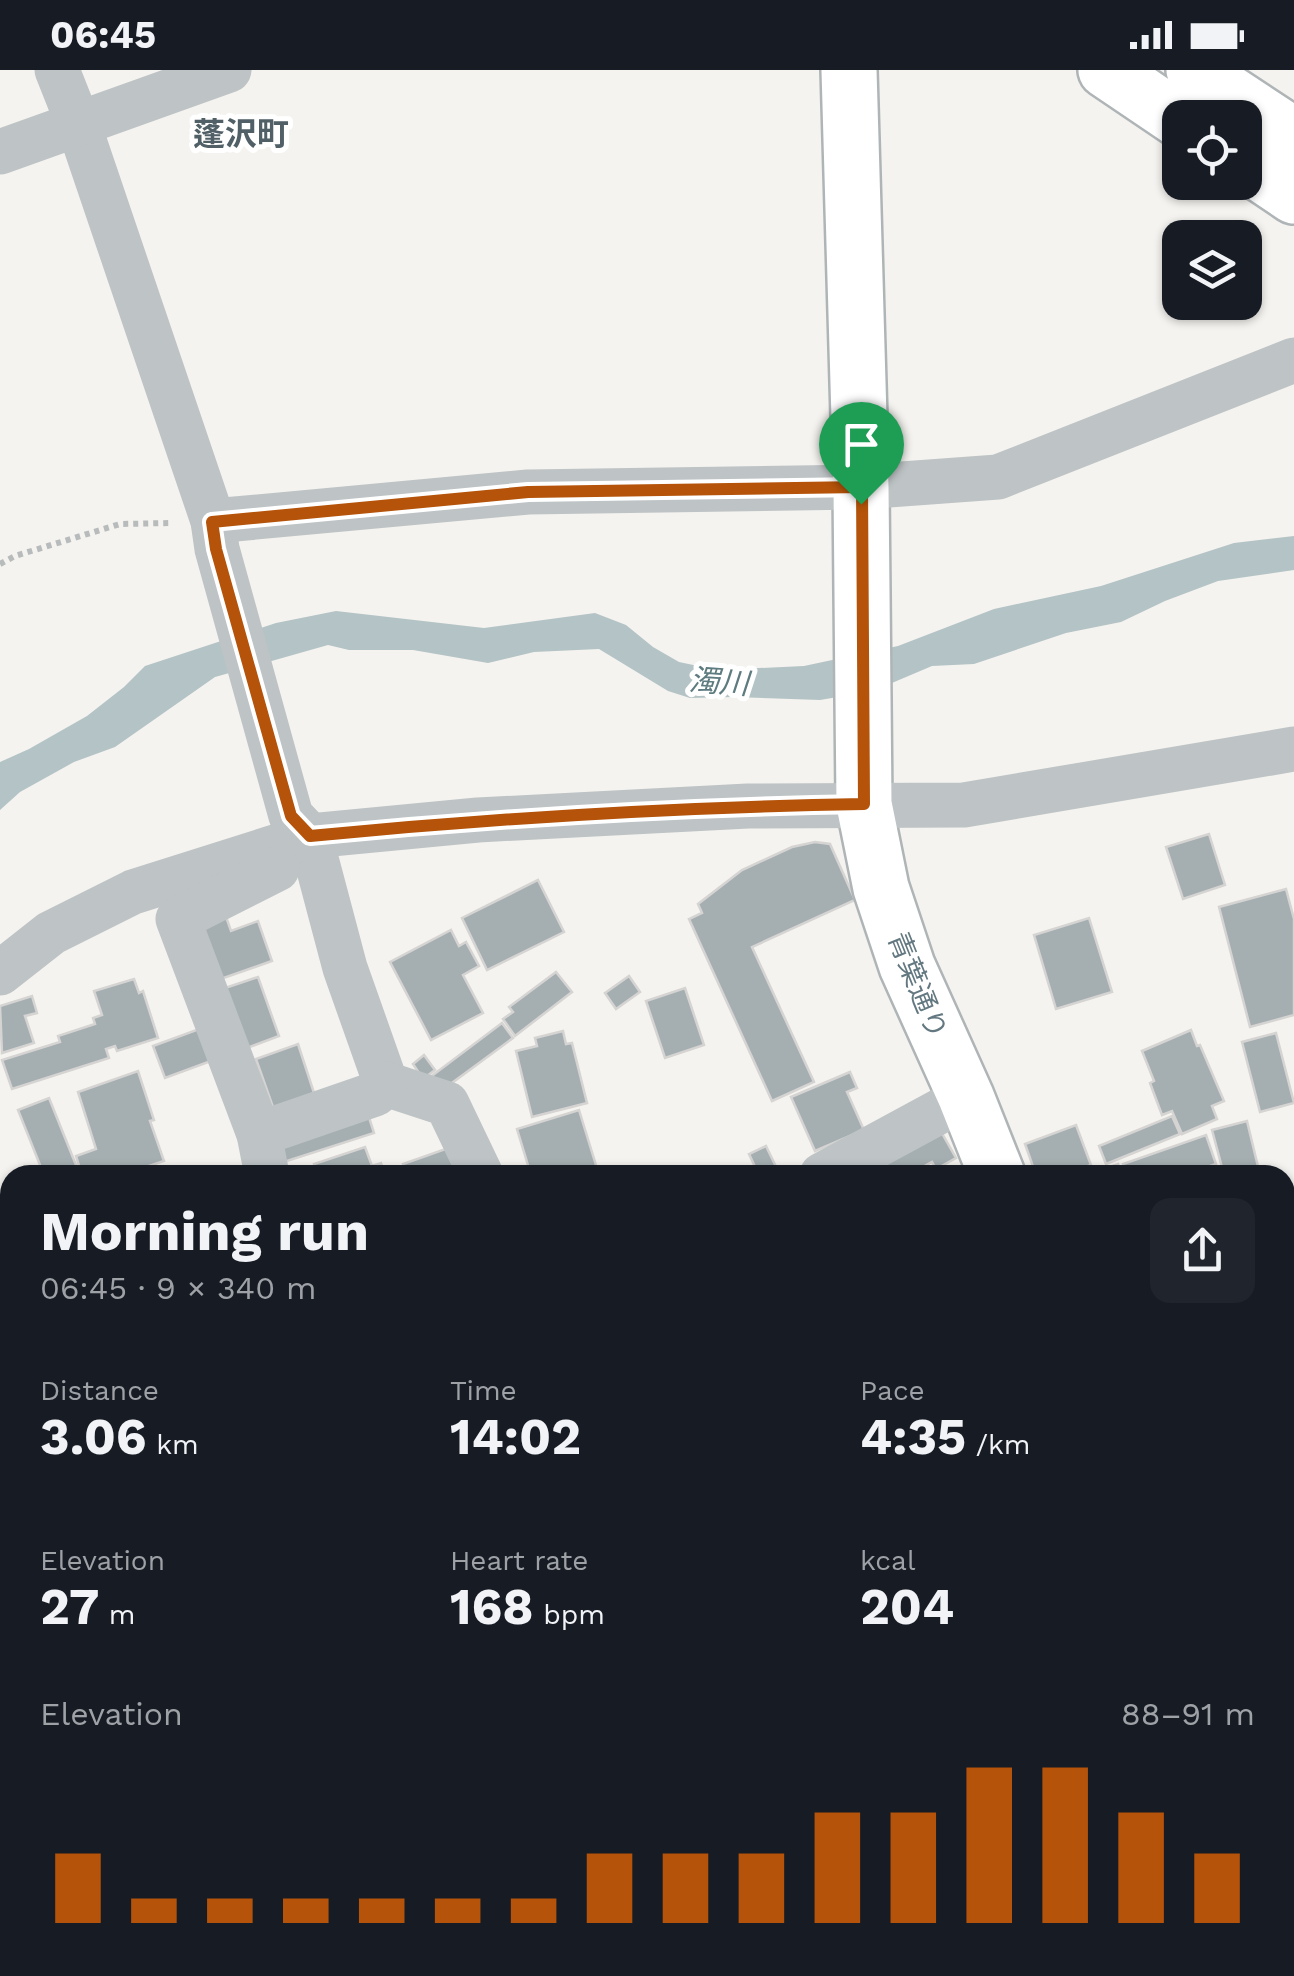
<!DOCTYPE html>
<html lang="en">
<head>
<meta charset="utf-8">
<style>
	body { margin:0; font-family:"Work Sans","Noto Sans JP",sans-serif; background:#20242c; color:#f1f3f6; height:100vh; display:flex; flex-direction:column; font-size:38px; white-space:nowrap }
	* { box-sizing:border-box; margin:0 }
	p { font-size:32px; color:#9ea1a6 }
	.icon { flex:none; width:55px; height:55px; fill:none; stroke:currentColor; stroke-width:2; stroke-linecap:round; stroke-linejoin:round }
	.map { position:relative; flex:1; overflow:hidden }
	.side { position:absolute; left:0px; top:1095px; width:1295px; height:812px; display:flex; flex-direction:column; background:#171b24; border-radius:30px 30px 0 0; box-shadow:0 2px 8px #0004 }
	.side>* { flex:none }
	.controls { position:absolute; left:1162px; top:30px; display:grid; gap:20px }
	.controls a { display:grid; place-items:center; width:100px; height:100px; border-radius:20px; background:#171b24; box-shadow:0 2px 8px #0004; font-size:50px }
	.pin { position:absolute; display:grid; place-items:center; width:85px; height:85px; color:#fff; margin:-102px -42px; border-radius:50% 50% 50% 0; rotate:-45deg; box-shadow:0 0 10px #0007 }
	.pin .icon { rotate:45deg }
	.round { display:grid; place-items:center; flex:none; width:105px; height:105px; border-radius:20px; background:#20242c }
	.overview { display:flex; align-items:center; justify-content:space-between; height:170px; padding:0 40px }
	h1 { font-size:55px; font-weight:700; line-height:75px }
	.figures { display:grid; grid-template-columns:repeat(3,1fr); gap:15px; height:170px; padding:10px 40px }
	.figures div { display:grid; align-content:center }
	.figures b { font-size:50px; font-weight:700 }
	.figures small { font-size:28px; font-weight:400 }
	.figures p { font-size:28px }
	.chart { height:280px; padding:20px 40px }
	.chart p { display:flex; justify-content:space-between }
	.chart svg { width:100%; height:180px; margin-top:10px; stroke:#b45309; stroke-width:6 }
	.status { display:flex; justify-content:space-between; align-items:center; height:70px; padding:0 50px; background:#171b24; direction:ltr }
	.status svg { height:28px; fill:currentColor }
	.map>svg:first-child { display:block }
</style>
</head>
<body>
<div class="status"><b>06:45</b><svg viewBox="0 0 49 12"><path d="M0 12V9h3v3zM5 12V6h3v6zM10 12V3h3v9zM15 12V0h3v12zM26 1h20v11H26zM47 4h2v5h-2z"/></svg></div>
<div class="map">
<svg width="1294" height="1906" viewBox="0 0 1294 1906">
	<rect width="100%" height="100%" fill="#f4f3ef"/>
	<polygon fill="#b4c3c5" points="1294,466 1294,500 1218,511 1165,531 1121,552 1066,563 974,594 932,596 873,621 820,630 733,627 690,628 668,621 599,579 534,582 488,593 413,580 349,580 328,575 215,607 115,677 74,692 20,722 0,740 0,692 29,679 87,646 124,617 145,596 276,553 336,541 484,558 595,543 626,555 653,577 679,592 717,600 804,596 898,576 994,539 1101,516 1234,473"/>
	<g fill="#a5afb2" stroke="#d5d4d2" stroke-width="2.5">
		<polygon points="1209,764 1225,815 1183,829 1166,777"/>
		<polygon points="815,772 830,774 855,830 752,877 814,1012 772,1031 689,849 702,843 698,834 742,800 792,777"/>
		<polygon points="538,810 564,862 487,900 462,848"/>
		<polygon points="1286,819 1294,849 1294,945 1250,957 1219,837"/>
		<polygon points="224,841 231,861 258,851 272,891 218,910 196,850"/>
		<polygon points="1089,848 1112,922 1056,939 1034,865"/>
		<polygon points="451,860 459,876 466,872 479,896 463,905 483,943 431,970 390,892"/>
		<polygon points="556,902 572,922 515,966 503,949 513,942 509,937"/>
		<polygon points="629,906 640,922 616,939 605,923"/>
		<polygon points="258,907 279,966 247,978 225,918"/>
		<polygon points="134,909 139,923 143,921 158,968 117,981 115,976 106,979 109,988 12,1019 2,990 60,972 58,966 95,954 93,948 102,945 94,921"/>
		<polygon points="685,918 704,975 665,988 646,931"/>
		<polygon points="32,926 37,943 25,946 34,973 2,983 0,936"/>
		<polygon points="502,953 513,968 445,1018 425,1011"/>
		<polygon points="199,959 211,991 165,1008 153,976"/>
		<polygon points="1191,960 1197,976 1200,975 1224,1031 1212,1036 1217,1049 1182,1064 1172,1041 1162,1045 1150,1013 1154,1011 1142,981"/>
		<polygon points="563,961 566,974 572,973 587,1033 532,1047 516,981 537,976 535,968"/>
		<polygon points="1276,963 1294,1033 1260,1042 1242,972"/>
		<polygon points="298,974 315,1026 274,1040 256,989"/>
		<polygon points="424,985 435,1000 423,1009 413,994"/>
		<polygon points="138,1001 154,1050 150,1051 164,1091 122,1105 82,1105 76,1086 96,1079 78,1022"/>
		<polygon points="850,1002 857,1018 847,1022 864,1060 815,1081 791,1027"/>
		<polygon points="49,1028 80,1105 44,1105 18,1040"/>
		<polygon points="579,1040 599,1105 531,1105 517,1059"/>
		<polygon points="367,1041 374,1063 284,1092 277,1070"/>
		<polygon points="1172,1046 1180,1064 1106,1094 1099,1076"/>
		<polygon points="1247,1051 1260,1105 1224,1105 1212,1060"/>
		<polygon points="1076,1055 1091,1095 1063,1105 1036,1105 1025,1074"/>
		<polygon points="939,1058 956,1088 936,1099 932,1092 908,1105 854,1105"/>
		<polygon points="1206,1065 1216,1094 1184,1105 1126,1105 1123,1094"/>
		<polygon points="766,1076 780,1105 759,1105 749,1084"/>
		<polygon points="365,1077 372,1096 381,1093 385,1105 318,1105 314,1094"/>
		<polygon points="451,1077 461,1105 407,1105 403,1094"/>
		<polygon points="1118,1094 1122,1105 1087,1105"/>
		<polygon points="1294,1345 1294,1453 1285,1456 1285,1348"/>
		<polygon points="1294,1462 1294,1495 1290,1483 1285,1484 1285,1464"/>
		<polygon points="0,1659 10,1681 10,1695 3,1698 10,1717 0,1721"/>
		<polygon points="1294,1716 1294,1771 1285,1742 1285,1719"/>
		<polygon points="1294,1781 1294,1848 1285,1817 1285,1783"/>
		<polygon points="129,1898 156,1898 159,1906 103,1906"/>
		<polygon points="182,1898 283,1898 286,1906 245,1906 241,1898 224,1906 186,1906"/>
		<polygon points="527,1898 583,1898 586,1906 530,1906"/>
		<polygon points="634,1898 664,1898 664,1905 634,1906"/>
		<polygon points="679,1898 745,1898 715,1906 681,1906"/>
		<polygon points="766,1898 793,1898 795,1906 733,1906"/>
		<polygon points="826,1898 981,1898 955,1906 827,1906"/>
		<polygon points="1093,1898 1126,1898 1129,1906 1066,1906"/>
		<polygon points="1148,1898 1194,1898 1196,1906 1151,1906"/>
	</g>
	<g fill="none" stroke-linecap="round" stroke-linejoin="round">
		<g stroke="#afb5b7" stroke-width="60">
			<g id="major">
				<polyline points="849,0 861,417 864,734 881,818 907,896 966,1027 997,1105"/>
				<polyline points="1007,1906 1011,1898"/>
			</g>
		</g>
		<g stroke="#afb4b6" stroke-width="60">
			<g id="highway">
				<polyline points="1106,0 1180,50"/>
				<polyline points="1194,0 1294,66"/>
				<polyline points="1245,93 1294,126"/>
			</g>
		</g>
		<polyline stroke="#b8bbbc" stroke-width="6" stroke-dasharray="5 5" stroke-linecap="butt" points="0,494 15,486 120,454 171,453"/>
		<g stroke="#bec3c5" stroke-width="45">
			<polyline points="57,0 78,53 213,451 217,479 291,746 310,766 345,898 386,1014 447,1034 481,1105"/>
			<polyline points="0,82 229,0"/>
			<polyline points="213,451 528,422 861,417 998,407 1294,290"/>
			<polyline points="0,903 51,863 133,822 310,766 478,750 748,736 964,735 1294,679"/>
			<polyline points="259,1064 375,1024 386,1014"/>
			<polyline points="267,1105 259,1064 178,849 277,799"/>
			<polyline points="822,1105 966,1027"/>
			<polyline points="1285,1144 1294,1141"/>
			<polyline points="1285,1584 1294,1581"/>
			<polyline points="809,1898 811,1906"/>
			<polyline points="1255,1898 1258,1906"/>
			<polyline points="398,1906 412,1898"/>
		</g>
		<use href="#major" stroke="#fff" stroke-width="55"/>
		<use href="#highway" stroke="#fff" stroke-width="55"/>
	</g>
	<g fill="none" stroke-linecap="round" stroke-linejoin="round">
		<g stroke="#fff" stroke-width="20">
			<path id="route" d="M862 417 864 734C679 737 494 748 310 766L291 746 216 479 212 452 528 422Z"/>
		</g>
		<use href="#route" stroke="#b45309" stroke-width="12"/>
	</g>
	<g text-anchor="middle" stroke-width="10" stroke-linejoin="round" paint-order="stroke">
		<g font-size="28" fill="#637880" stroke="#fff">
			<text transform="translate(918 915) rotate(68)" y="10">青葉通り</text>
		</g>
		<g font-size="30" font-style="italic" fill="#5e7b7f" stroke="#fff">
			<text transform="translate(719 612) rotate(4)" y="10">濁川</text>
		</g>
		<g font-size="32" font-weight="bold" fill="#506066" stroke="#fff">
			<text x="241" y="75">蓬沢町</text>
		</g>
	</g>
</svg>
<div class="controls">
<a><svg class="icon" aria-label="locate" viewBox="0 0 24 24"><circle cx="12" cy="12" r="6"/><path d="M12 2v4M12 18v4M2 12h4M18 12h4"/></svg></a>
<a><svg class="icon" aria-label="layers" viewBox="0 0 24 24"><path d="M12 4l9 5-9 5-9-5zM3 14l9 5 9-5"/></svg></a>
</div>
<div class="pin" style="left:861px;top:434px;background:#1e9e55"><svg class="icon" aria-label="arrive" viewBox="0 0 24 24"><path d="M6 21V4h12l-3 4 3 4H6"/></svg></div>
<section class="side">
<div class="overview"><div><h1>Morning run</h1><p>06:45 · 9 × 340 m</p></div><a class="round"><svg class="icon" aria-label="share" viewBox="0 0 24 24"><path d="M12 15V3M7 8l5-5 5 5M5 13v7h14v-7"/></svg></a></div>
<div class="figures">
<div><p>Distance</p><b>3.06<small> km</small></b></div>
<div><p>Time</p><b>14:02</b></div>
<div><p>Pace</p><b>4:35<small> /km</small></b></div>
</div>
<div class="figures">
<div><p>Elevation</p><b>27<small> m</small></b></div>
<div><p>Heart rate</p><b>168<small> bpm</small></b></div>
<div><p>kcal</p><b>204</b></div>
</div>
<div class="chart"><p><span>Elevation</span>88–91 m</p>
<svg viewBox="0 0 160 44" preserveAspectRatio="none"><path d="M5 44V27M15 44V38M25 44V38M35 44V38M45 44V38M55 44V38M65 44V38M75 44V27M85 44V27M95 44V27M105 44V17M115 44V17M125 44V6M135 44V6M145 44V17M155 44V27"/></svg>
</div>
</section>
</div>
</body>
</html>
